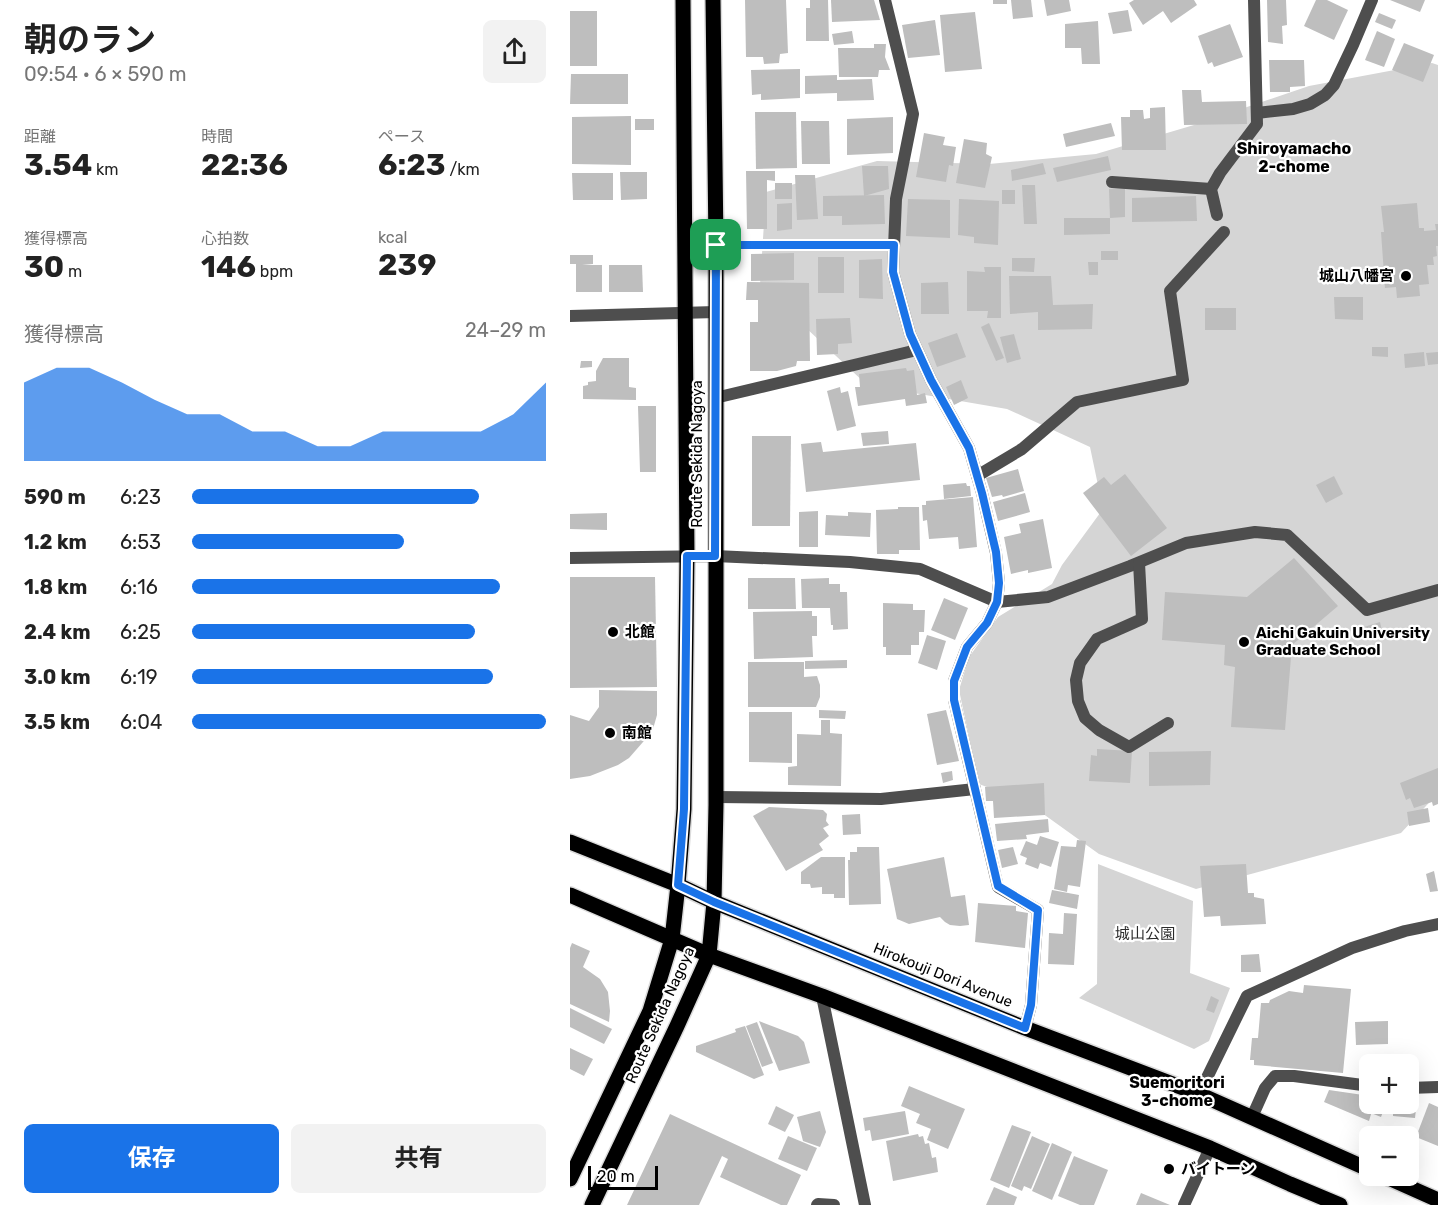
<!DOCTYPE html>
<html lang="ja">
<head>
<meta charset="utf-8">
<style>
	body { margin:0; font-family:Rubik,"Noto Sans JP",sans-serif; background:#f2f2f2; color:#222; height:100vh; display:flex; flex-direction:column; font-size:22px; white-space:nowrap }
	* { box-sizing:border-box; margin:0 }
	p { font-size:20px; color:#767676 }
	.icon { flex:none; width:33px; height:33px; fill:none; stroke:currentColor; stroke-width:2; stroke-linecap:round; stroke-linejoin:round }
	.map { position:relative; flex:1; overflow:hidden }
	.drawer { display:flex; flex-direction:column; background:#fff; width:570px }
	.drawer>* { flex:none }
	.tools { position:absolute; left:789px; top:1054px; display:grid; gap:12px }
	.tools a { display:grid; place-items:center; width:60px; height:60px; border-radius:9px; background:#fff; box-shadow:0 6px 24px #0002; font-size:30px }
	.scale { position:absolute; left:18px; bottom:15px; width:70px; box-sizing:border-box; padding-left:6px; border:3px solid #000; border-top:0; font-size:16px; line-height:21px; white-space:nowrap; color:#000; -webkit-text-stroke:4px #fff; paint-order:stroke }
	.pin { position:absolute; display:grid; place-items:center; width:51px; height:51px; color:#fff; margin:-26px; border-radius:12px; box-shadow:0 3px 9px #0006 }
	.round { display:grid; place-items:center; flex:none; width:63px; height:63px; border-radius:9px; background:#f2f2f2 }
	.overview { display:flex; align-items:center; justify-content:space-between; height:102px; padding:0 24px }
	h1 { font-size:33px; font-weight:700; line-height:45px }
	.metrics { display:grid; grid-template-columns:repeat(3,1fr); gap:9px; height:102px; padding:6px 24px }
	.metrics div { display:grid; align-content:center }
	.metrics b { font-size:30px; font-weight:700 }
	.metrics small { font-size:16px; font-weight:400 }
	.metrics p { font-size:16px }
	.chart { height:168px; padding:12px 24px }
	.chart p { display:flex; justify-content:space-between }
	.chart svg { width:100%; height:108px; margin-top:6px; fill:#1a73e8; opacity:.7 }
	.cta { display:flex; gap:12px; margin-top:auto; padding:12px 24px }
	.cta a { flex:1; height:69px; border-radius:9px; background:#1a73e8; color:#fff; font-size:24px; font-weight:700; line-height:69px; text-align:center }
	.cta a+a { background:#f2f2f2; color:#222 }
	ul { padding:0 24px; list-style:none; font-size:20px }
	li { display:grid; grid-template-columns:96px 72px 1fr; align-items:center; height:45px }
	li i { height:15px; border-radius:8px; background:#1a73e8 }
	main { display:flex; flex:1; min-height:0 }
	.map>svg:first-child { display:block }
</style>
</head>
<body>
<main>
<section class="drawer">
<div class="overview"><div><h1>朝のラン</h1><p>09:54 · 6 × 590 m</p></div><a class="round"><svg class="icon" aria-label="share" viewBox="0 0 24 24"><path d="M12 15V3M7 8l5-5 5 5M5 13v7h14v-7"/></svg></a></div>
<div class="metrics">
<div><p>距離</p><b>3.54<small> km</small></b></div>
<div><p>時間</p><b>22:36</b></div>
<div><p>ペース</p><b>6:23<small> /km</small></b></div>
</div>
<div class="metrics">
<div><p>獲得標高</p><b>30<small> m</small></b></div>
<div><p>心拍数</p><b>146<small> bpm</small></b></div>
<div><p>kcal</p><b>239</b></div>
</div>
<div class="chart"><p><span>獲得標高</span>24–29 m</p>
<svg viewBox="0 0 160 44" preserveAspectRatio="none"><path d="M0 44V12L10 6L20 6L30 12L40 19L50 25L60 25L70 32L80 32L90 38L100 38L110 32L120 32L130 32L140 32L150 25L160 12V44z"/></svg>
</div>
<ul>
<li><b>590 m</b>6:23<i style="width:81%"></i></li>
<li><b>1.2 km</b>6:53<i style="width:60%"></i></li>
<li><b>1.8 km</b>6:16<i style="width:87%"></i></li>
<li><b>2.4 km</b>6:25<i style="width:80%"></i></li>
<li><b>3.0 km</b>6:19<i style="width:85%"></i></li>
<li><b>3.5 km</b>6:04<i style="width:100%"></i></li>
</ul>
<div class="cta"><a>保存</a><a>共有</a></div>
</section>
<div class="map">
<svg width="868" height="1205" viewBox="0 0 868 1205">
	<rect width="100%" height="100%" fill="#fff"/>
	<g fill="#d5d5d5">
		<polygon points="862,63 868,65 868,793 831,833 626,889 529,854 458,803 409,784 389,690 399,657 428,617 482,584 492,565 533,509 520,447 437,409 297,385 190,285 196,192 307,161 419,164 526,154 624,125 739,86"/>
		<polygon points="528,864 623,901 620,973 660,988 639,1041 624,1049 509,998 527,984"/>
	</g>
	<g fill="#bebebe">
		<polygon points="175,0 216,0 218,53 210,54 209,63 194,64 193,57 176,57"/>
		<polygon points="240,0 258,0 259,41 236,41 236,8 240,8"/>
		<polygon points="261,0 304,0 310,20 262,22"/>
		<rect x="423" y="0" width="14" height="4"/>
		<polygon points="441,0 461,0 463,17 443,19"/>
		<polygon points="474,0 499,0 501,11 477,16"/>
		<polygon points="564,0 624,0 627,5 601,23 593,11 573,25 559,3"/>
		<polygon points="697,0 716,0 717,25 712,26 713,44 698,42"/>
		<polygon points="746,0 757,0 778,10 764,40 734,26"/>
		<polygon points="820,0 855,0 850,12"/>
		<polygon points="558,10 562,31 543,34 538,13"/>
		<rect x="0" y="11" width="27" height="55"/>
		<polygon points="405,12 412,69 375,72 370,15"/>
		<polygon points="809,13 826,20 822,29 805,22"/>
		<polygon points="365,20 370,55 338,58 332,25"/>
		<polygon points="528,21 530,64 512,64 511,48 495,48 495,24"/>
		<polygon points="660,24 673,57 644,67 642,62 638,64 628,36"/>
		<polygon points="282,31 284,43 264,45 262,34"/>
		<polygon points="807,31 825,39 814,67 795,60"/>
		<polygon points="834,43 864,55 853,82 822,70"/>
		<polygon points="304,44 316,44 315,57 320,70 309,70 308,77 269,77 268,48 304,48"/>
		<polygon points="699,60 734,60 735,86 720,87 720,92 700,92"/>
		<polygon points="230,69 230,98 191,100 191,94 182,95 181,70"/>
		<polygon points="1,74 58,74 58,104 0,104"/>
		<polygon points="267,75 267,80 302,79 304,100 267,101 267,93 235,94 235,76"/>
		<polygon points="612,90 631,90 632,102 676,101 677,124 614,125"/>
		<polygon points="595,107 596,150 552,150 551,117 560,117 560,110 573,110 574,119 580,118 580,108"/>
		<polygon points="185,112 226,112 227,168 186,169"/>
		<polygon points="61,116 61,165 2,164 2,117"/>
		<polygon points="323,117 323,153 277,155 277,119"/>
		<rect x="65" y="119" width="19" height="11"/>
		<polygon points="231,121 259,121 260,164 232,164"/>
		<polygon points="541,123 545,136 496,147 493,134"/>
		<polygon points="354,133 375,137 373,145 386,147 383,166 379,165 376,182 346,177"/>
		<polygon points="394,139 417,143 416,154 422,157 415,188 386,183"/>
		<polygon points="538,156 541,170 487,182 483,168"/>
		<polygon points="473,163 476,174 442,181 441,170"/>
		<polygon points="292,166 318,166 319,189 294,196"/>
		<polygon points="176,171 205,171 205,181 197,180 197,229 177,229"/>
		<polygon points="50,172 77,172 77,199 51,200"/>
		<polygon points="2,173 43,173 43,200 3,200"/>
		<polygon points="225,175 245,175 248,219 227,220"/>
		<rect x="205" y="183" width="17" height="16"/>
		<polygon points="452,185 465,185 467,224 454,224"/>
		<polygon points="555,188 555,217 540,218 539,189"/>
		<rect x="432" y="190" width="13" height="14"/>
		<polygon points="314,195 315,224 272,225 272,216 253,216 253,196"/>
		<polygon points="626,196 627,221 562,222 562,198"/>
		<polygon points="338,199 380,200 380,238 336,236"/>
		<polygon points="389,199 429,201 428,245 404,243 404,237 388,235"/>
		<polygon points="222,203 222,229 207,231 207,204"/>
		<polygon points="847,203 849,228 854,228 854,231 866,230 865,224 868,224 868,246 866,246 867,256 863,257 864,265 857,265 859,284 849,285 850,296 827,298 826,287 815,288 811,232 814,232 811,206"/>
		<polygon points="494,218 540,218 540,234 494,235"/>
		<rect x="531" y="251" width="17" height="9"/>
		<polygon points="224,253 224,280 181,281 181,254"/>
		<polygon points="0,255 23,255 23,264 12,265 32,265 32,292 6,292 6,264 0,264"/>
		<rect x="248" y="257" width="26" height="36"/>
		<polygon points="442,258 465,258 464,272 442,271"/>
		<polygon points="312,259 313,299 289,298 289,260"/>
		<polygon points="518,262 528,262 528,275 519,275"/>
		<polygon points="39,265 72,265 73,292 39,292"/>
		<polygon points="414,267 431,267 431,318 417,318 418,311 397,311 397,271 415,272"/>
		<polygon points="439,276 481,276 483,305 523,304 522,329 468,330 468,312 440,314"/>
		<polygon points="177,282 239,283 240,361 227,361 226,366 207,371 180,371 180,322 188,322 188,300 176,300"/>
		<polygon points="378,282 379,314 351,314 351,283"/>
		<polygon points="764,297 793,297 793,320 765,319"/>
		<rect x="635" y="308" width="31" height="22"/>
		<polygon points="280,318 282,343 268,344 268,354 247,355 246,319"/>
		<polygon points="419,323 434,358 426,361 411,327"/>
		<polygon points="387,333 396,357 367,367 358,343"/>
		<polygon points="444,334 451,359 437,363 430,337"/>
		<polygon points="802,347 818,347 818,357 802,356"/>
		<polygon points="854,352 855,366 835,368 834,354"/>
		<polygon points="868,352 868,364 858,365 856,353"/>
		<polygon points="33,358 59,358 59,387 66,388 66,400 13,399 13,386 18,385 18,382 26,381 26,371"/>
		<polygon points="11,361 22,361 22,367 10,368"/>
		<polygon points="336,368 337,371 344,370 347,395 355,393 357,403 336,406 335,399 288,406 285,387 290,387 289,374"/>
		<polygon points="391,380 398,398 384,405 376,387"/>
		<polygon points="270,387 271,393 278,391 286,426 267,431 257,391"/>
		<polygon points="68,406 86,406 86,472 70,472"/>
		<polygon points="318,431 319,444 293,446 291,433"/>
		<polygon points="182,436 221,436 220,526 182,526"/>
		<polygon points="251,442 253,452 346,443 350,480 236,492 231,444"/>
		<polygon points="448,469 454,491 433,497 432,495 422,497 416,478"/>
		<polygon points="555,474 597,528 561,556 513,493 534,477 541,485"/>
		<polygon points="764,476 773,494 756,503 746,485"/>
		<polygon points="396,483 397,486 400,486 401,496 374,499 373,485"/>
		<polygon points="455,493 460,512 428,521 423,502"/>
		<polygon points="403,497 407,547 389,549 388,537 359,539 357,520 353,521 352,505 356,505 356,501"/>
		<polygon points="328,507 349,507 350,550 329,550 329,554 307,554 306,510 328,509"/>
		<polygon points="248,511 248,547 229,547 229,512"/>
		<polygon points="278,512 301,513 300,537 255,535 256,515 278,516"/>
		<polygon points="37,513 37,530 0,529 0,514"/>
		<polygon points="473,519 482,568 458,573 458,570 441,574 434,537 451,533 449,524"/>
		<polygon points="724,558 768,606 722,645 715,730 661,727 665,667 654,665 655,645 592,640 595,592 677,597"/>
		<polygon points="0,577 85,577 87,687 0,688"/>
		<polygon points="178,578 225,578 226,609 178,609"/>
		<polygon points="259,578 259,584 270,584 270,592 277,592 278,629 263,630 263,625 261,625 260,608 232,608 231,579"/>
		<polygon points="374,598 398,608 385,640 361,630"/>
		<polygon points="313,603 343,604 343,610 355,610 354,632 349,632 349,645 341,645 341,655 316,655 316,647 313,647"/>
		<polygon points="242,611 242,616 247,616 247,636 242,636 243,657 184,659 183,612"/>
		<polygon points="810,622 813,635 797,640 794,627"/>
		<polygon points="357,635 376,641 367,670 348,663"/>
		<polygon points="277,660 277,668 235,669 235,661"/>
		<polygon points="178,662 234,662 234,677 247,676 250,685 250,697 246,707 178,707"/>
		<polygon points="29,690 87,691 87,715 83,729 73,742 59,758 48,765 20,776 0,779 0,715 19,721 29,707"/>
		<polygon points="249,710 276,711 275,719 249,718"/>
		<polygon points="376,710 389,761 367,765 357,714"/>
		<polygon points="179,712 222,712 222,763 179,762"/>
		<polygon points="251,720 260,720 260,733 272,734 271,786 218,785 218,767 227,766 227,734 251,735"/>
		<polygon points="527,749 562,751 560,783 519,781 521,755 527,756"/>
		<polygon points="641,751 640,785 579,786 579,752"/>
		<polygon points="868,768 868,804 863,806 862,802 844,808 840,798 836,800 830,783"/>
		<polygon points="382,771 383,780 373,783 371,773"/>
		<polygon points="474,783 475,815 424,818 423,801 416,801 415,787"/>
		<polygon points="199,807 253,810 257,814 256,821 259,825 253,828 259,836 249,844 253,850 216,871 183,816"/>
		<polygon points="858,808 860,822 839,826 837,812"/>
		<polygon points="290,814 291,834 273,835 272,815"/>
		<polygon points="478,819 479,832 456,835 457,839 427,841 425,824"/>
		<polygon points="470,836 489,842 481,867 470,863 468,869 455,864 457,858 450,855 456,841 467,845"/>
		<polygon points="507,840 516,841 510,887 498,885 497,892 484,889 491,846 506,847"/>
		<polygon points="287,847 309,847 311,904 279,905 278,860 280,860 280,852 287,852"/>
		<polygon points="443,847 448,864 432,868 428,850"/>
		<polygon points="251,857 275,857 275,898 264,898 264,894 252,894 252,887 241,888 240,884 231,884 231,872"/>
		<polygon points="374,857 381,897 395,895 399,925 390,926 380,925 375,922 370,917 339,924 327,919 317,869"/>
		<polygon points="676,864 678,893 684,893 684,897 694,899 696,924 651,926 650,916 634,917 630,866"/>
		<polygon points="864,871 868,891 860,892 856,874"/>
		<polygon points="482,890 509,895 507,909 479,903"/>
		<polygon points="408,903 446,906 446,911 458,913 455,948 405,942"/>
		<polygon points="494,913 507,914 504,965 478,964 479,933 493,934"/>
		<polygon points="2,943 20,951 13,967 30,979 38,992 40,1011 39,1022 0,1004 0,948"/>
		<polygon points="689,954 691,972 671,972 671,955"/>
		<polygon points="734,985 781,989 773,1073 684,1065 684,1060 680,1060 682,1038 688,1038 691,1003 699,1003 700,1000 719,991 733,993"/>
		<polygon points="641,996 649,1000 644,1013 636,1010"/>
		<polygon points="0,1008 42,1029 34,1044 0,1027"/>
		<polygon points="189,1021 228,1036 234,1042 240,1063 209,1071"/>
		<polygon points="818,1021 818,1044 786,1045 785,1022"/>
		<polygon points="187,1022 203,1063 192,1067 176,1026"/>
		<polygon points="175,1026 194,1075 184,1079 126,1052 126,1046 166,1032 165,1029"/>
		<polygon points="0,1048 23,1059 14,1076 0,1069"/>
		<polygon points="339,1086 395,1109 378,1149 357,1140 361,1129 346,1123 350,1114 331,1106"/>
		<polygon points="759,1090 800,1096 800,1104 804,1104 799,1121 754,1102"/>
		<polygon points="838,1100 847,1100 845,1118 823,1116 823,1104 838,1104"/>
		<polygon points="859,1103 868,1107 868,1146 846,1137"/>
		<polygon points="805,1104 816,1104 811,1117 801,1113"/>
		<polygon points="206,1106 224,1115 215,1132 198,1124"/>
		<polygon points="250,1111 256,1132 250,1147 233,1141 227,1117"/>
		<polygon points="335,1111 339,1134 302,1141 300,1130 295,1131 293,1118"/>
		<polygon points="100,1114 231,1175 217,1205 211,1205 150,1177 158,1159 152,1156 129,1205 57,1205"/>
		<polygon points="442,1125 461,1132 439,1188 420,1180"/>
		<polygon points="348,1134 349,1137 353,1136 355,1144 359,1143 362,1158 366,1157 368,1172 323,1181 316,1141"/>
		<polygon points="218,1136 247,1148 237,1171 208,1159"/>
		<polygon points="462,1136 480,1144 461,1189 454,1186 452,1191 441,1186"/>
		<polygon points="482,1143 502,1152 482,1200 462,1191"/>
		<polygon points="504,1156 538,1170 524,1205 510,1205 488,1196"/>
		<polygon points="424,1187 447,1197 444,1205 416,1205"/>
		<polygon points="571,1193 600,1205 566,1205"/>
	</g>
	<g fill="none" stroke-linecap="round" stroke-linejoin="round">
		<g stroke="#dbdbdb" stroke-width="18">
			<g id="primary">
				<polyline points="0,842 108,885 144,902 455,1028 629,1094 800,1170"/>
				<polyline points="0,895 139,955 252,996 640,1148 720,1184 770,1205"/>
				<polyline points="814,1176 868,1200"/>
				<polyline points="0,1179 80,1011 102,939 108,885 114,809 117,556 113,0"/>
				<polyline points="22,1205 107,1026 139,955 144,902 146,805 146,245 143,0"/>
			</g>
		</g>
		<g stroke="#4e4e4e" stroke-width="12">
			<polyline points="315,0 343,114 326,199 323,272 340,334 361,380 399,448 412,493 426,553 429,583 427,602 417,623 397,647 384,681 384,700 428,887 468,910 461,1005 455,1028"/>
			<polyline points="687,113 723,109 740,104 755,95 764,85 783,45 802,0"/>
			<polyline points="542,182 641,189"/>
			<polyline points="647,215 641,189 650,173 687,124 684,0"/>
			<polyline points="146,245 324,245"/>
			<polyline points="0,316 146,312"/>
			<polyline points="145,398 347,350"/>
			<polyline points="407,476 452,449 507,402 613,380 600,291 654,232"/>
			<polyline points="0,558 145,556 280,562 350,569 427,602 478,597 560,566 616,543 685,532 717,535 797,610 868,590"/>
			<polyline points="569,563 572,619 527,639 510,663 506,680 508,701 515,718 529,730 559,747 598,723"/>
			<polyline points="146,797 311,799 405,789"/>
			<polyline points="252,996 295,1205"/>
			<polyline points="838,1088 868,1087"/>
			<polyline points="629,1094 677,996 782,948 835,931 868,924"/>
			<polyline points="682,1117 695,1088 705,1076 724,1076 800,1086"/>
			<polyline points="247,1205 248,1204 264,1205"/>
			<polyline points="614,1205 640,1148"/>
		</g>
		<use href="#primary" stroke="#000" stroke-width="15"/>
	</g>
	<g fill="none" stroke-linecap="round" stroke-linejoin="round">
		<g stroke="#fff" stroke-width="12">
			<polygon id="route" points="146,245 324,245 323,272 340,334 361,380 399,448 412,493 426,552 429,583 427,602 417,623 397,647 384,681 384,700 428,886 468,910 461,1005 455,1028 144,902 108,885 114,809 117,556 145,556"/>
		</g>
		<use href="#route" stroke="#1a73e8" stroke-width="8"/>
	</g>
	<g fill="#000" stroke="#fff" stroke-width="2">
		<circle cx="836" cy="276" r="6"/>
		<circle cx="43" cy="632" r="6"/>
		<circle cx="674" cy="642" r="6"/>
		<circle cx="40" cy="733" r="6"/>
		<circle cx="599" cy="1169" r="6"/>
	</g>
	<g text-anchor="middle" stroke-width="4.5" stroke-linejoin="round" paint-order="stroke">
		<g font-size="15" font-weight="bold" fill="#000" stroke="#fff" text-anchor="start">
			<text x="824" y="281" text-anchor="end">城山八幡宮</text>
			<text x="55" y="637">北館</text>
			<text x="686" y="638">Aichi Gakuin University<tspan x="686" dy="17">Graduate School</tspan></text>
			<text x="52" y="738">南館</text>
			<text x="611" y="1174">バイトーン</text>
		</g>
		<g font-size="15" fill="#000" stroke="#fff">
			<text transform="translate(127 454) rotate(-90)" y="5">Route Sekida Nagoya</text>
			<text transform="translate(373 975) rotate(22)" y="5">Hirokouji Dori Avenue</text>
			<text transform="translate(90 1015) rotate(-66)" y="5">Route Sekida Nagoya</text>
		</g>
		<g font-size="15" fill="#2c2c2c" stroke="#fff">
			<text x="575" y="939">城山公園</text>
		</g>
		<g font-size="16" font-weight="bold" fill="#000" stroke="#fff">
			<text x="724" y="154">Shiroyamacho<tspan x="724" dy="18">2-chome</tspan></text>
			<text x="607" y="1088">Suemoritori<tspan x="607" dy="18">3-chome</tspan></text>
		</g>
	</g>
</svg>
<div class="tools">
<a>+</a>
<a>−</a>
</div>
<div class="scale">20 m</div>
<div class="pin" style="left:146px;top:245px;background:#1e9e55"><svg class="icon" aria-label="arrive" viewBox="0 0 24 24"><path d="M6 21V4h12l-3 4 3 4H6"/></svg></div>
</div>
</main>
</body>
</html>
